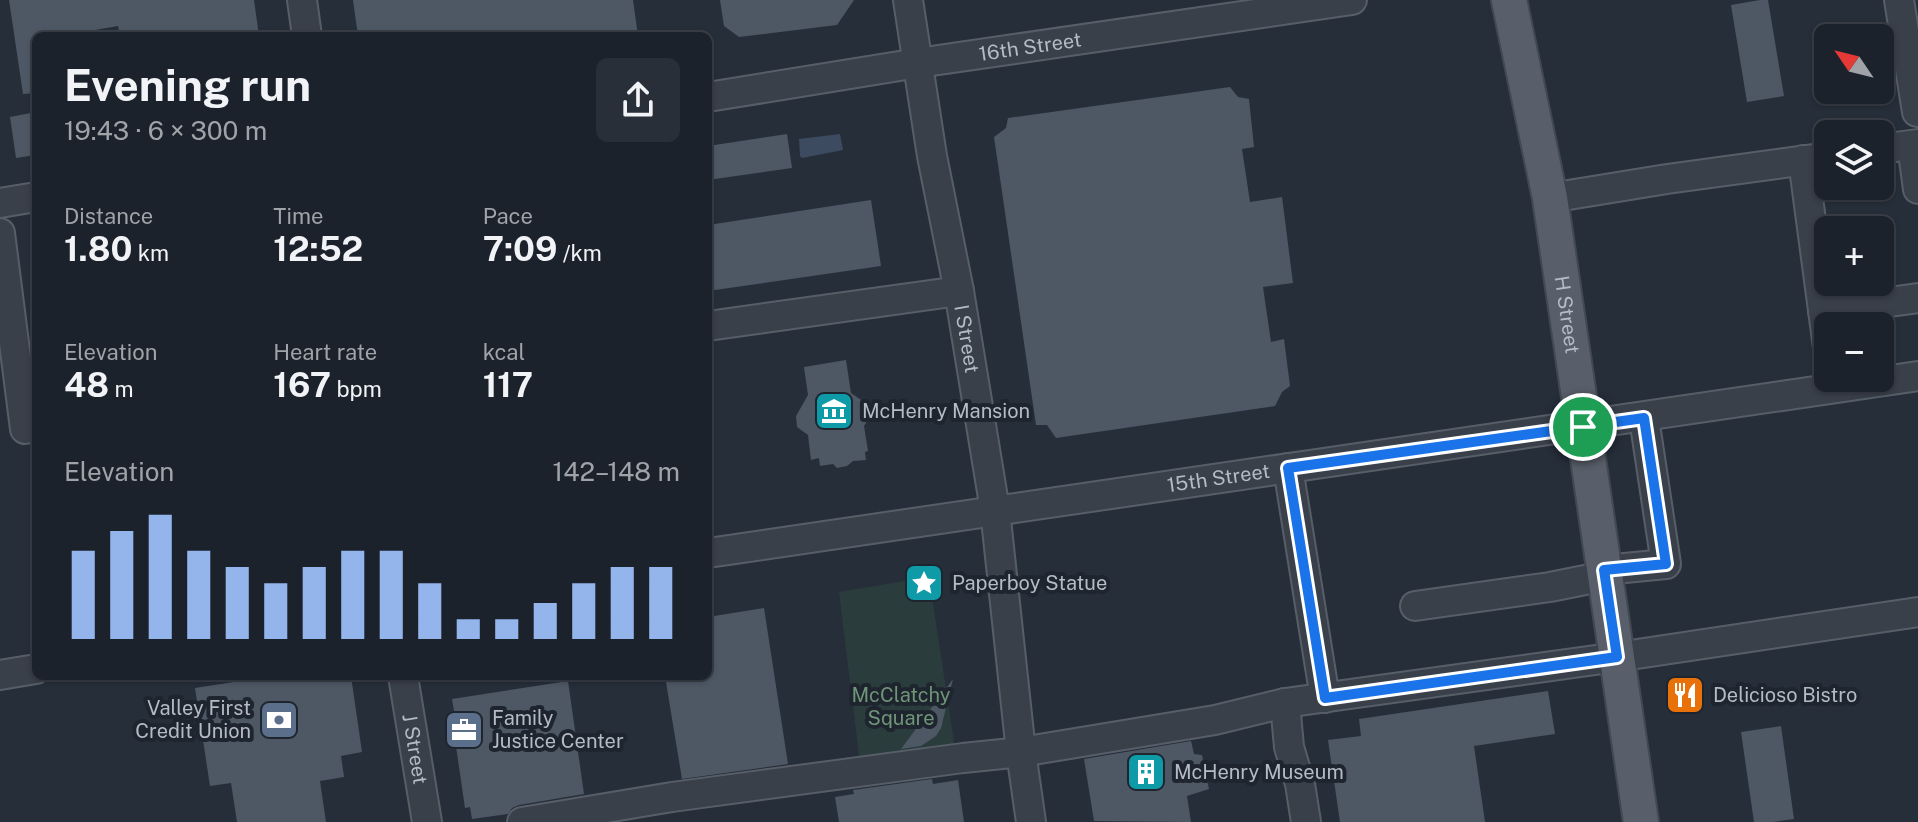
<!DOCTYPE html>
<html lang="en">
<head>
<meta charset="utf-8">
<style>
	body { margin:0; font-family:"Public Sans",sans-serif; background:#292f38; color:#f1f3f6; height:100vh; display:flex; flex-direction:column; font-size:30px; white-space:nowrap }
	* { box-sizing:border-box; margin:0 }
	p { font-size:26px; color:#a0a4a9 }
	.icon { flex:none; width:44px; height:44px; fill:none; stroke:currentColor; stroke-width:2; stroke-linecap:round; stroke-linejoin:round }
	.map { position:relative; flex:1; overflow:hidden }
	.details { position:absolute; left:32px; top:32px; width:680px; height:648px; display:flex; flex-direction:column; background:#1c222c; border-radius:12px; box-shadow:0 2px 6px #0004,0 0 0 2px #3a3f48 }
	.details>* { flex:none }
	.needle { width:52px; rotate:305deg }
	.buttons { position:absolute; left:1814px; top:24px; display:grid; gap:16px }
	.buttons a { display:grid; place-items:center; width:80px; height:80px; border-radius:12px; background:#1c222c; box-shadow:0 2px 6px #0004,0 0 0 2px #3a3f48; font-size:40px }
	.pin { position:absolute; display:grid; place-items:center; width:68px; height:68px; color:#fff; margin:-34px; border:4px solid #fff; border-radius:50%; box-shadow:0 2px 8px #0007 }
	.round { display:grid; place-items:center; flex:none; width:84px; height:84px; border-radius:12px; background:#292f38 }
	.headline { display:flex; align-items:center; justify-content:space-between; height:136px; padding:0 32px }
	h1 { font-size:44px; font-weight:700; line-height:60px }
	.stats { display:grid; grid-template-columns:repeat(3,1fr); gap:12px; height:136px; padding:8px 32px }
	.stats div { display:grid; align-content:center }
	.stats b { font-size:34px; font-weight:700 }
	.stats small { font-size:22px; font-weight:400 }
	.stats p { font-size:22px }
	.chart { height:224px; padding:16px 32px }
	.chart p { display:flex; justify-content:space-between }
	.chart svg { width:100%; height:144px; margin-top:8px; stroke:#94b4ec; stroke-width:6 }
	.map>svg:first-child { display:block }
</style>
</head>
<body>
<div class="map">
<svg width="1918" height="822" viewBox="0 0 1918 822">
	<rect width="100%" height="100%" fill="#262e3a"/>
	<polygon fill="#2b3c3d" points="929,577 955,748 860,763 839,592"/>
	<polygon fill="#3d4b61" points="840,134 843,150 802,158 800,156 799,139"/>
	<g fill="#4e5865">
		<polygon points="9,0 254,0 259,36 120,36 118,26 78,33 79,36 36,36 36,93 23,94"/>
		<polygon points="353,0 633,0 638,36 358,36"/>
		<polygon points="720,0 854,0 837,25 739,37 724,26"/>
		<polygon points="1760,0 1768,0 1784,96 1747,102 1731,5"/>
		<polygon points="1230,87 1238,97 1249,99 1254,147 1242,149 1250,202 1282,197 1293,283 1263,287 1271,342 1284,339 1290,386 1282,392 1275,406 1056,438 1047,425 1036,425 994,137 1006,128 1008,118"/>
		<polygon points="36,112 36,155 16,158 10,117"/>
		<polygon points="787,134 792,168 708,180 708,146"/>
		<polygon points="871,200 881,266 708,291 708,225"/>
		<polygon points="846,360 851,393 870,406 870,416 864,426 868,451 865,452 866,460 853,461 847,466 837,468 833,464 820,466 819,458 811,460 808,435 797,427 796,416 808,395 804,367"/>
		<polygon points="764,608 788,764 682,779 665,676 708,676 708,617"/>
		<polygon points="272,676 351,676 362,752 341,756 344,777 320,781 326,822 237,822 231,783 210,786 195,688"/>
		<polygon points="953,679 941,728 936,736 921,746 901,749"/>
		<polygon points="568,681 584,794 519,805 512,808 508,814 472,819 470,807 465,808 451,712 454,711 452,699"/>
		<polygon points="1548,691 1555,734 1474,746 1485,822 1340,822 1328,740 1361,736 1359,719"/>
		<polygon points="1781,726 1794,819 1773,822 1754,822 1741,732"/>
		<polygon points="1191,741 1194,754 1202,755 1209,789 1187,796 1191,822 1094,821 1084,759"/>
		<polygon points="932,779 933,784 958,780 964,822 839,822 835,797 854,794 853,790"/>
	</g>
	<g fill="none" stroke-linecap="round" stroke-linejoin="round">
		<g stroke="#575e68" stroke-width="32">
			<g id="minor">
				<polyline points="302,0 307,36"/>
				<path id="s1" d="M908 0 932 156 959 291 995 510 1021 752 1031 822"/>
				<polyline points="1899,0 1917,112"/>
				<path id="s2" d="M708 97 918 63 1352 0"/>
				<polyline points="1912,145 1918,189"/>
				<polyline points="1880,149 1918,144"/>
				<polyline points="1803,160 1828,348"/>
				<polyline points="1550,198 1667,179 1828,157"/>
				<polyline points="0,203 36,197"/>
				<polyline points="0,233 25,429"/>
				<polyline points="1823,311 1918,298"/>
				<polyline points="708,326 959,291"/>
				<polyline points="1288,468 1325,698"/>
				<path id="s3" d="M708 553C1111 491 1515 438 1918 376"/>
				<polyline points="1604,570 1666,564 1644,418"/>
				<polyline points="1415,606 1550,587 1605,576"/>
				<polyline points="0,675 36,669"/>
				<path id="s4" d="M403 676 427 822"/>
				<polyline points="1285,703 1289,747 1300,784 1306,822"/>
				<polyline points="522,822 672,797 963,758 1021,752 1215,720 1285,703 1617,657 1918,612"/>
			</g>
		</g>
		<g stroke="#424953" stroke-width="38">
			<g id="major">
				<path id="s5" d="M1509 0 1550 198 1641 822"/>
			</g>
		</g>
		<use href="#minor" stroke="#39404a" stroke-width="28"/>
		<use href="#major" stroke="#585f6a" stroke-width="34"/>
	</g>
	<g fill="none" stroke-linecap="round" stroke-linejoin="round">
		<g stroke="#fff" stroke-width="16">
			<polygon id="route" points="1644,418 1666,564 1604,570 1617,657 1325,698 1288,468"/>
		</g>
		<use href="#route" stroke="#1a73e8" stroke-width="10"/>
	</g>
	<defs>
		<g id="museum-square" transform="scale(2)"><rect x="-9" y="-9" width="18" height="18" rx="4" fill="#0f9aa8" stroke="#1e252f"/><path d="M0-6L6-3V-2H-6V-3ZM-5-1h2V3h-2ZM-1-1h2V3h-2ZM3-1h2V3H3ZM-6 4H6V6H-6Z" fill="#fff"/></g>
		<g id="sight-square" transform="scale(2)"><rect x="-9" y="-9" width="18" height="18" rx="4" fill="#0f9aa8" stroke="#1e252f"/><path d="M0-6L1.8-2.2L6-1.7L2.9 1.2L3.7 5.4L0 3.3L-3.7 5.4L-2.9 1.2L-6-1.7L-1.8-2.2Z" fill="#fff"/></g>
		<g id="restaurant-square" transform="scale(2)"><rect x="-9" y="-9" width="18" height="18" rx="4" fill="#e8710a" stroke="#1e252f"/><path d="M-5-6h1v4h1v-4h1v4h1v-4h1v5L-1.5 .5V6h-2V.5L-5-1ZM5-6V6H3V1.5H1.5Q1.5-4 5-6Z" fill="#fff"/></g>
		<g id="bank-square" transform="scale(2)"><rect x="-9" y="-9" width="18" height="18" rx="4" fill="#5c6f8a" stroke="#1e252f"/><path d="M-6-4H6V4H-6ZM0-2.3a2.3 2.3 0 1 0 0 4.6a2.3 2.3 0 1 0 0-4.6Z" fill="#fff"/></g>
		<g id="office-square" transform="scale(2)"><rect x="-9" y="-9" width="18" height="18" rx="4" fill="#5c6f8a" stroke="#1e252f"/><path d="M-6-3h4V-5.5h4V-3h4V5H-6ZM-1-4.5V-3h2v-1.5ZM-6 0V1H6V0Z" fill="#fff"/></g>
		<g id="building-square" transform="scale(2)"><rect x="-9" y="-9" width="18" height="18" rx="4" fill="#0f9aa8" stroke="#1e252f"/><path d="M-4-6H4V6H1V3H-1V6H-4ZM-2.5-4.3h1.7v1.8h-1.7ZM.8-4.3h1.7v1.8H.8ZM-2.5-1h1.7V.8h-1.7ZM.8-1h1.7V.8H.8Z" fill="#fff"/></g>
	</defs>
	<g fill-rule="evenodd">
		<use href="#museum-square" x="834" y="411"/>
		<use href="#sight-square" x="924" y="583"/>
		<use href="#restaurant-square" x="1685" y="695"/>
		<use href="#bank-square" x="279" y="720"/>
		<use href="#office-square" x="464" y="730"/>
		<use href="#building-square" x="1146" y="772"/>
	</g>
	<g text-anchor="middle" stroke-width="8" stroke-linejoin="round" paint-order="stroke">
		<g font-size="20" fill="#b5bbc6" stroke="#1e252f">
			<text dy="7" stroke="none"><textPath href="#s2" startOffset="326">16th Street</textPath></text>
			<text dy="7" stroke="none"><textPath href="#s5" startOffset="320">H Street</textPath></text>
			<text dy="7" stroke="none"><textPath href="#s1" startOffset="344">I Street</textPath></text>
			<text dy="7" stroke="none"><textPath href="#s3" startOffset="516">15th Street</textPath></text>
			<text dy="7" stroke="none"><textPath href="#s4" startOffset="74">J Street</textPath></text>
		</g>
		<g font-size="20" fill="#b5bbc6" stroke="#1e252f" text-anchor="start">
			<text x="862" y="418">McHenry Mansion</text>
			<text x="952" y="590">Paperboy Statue</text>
			<text x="1713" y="702">Delicioso Bistro</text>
			<text x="251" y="715" text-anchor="end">Valley First<tspan x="251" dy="23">Credit Union</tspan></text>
			<text x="492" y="725">Family<tspan x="492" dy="23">Justice Center</tspan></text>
			<text x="1174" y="779">McHenry Museum</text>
		</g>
		<g font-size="20" fill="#6f9478" stroke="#1e252f">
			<text x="901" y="702">McClatchy<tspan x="901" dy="23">Square</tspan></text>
		</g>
	</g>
</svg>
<div class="buttons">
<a><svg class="needle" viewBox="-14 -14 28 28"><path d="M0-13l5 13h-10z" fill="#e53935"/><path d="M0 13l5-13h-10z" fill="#a0a4a9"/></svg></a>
<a><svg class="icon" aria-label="layers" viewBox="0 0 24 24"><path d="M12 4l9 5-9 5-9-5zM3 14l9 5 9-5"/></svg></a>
<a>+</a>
<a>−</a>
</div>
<div class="pin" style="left:1583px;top:427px;background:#1e9e55"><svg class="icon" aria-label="arrive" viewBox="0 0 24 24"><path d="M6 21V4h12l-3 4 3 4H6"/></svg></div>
<section class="details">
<div class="headline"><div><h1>Evening run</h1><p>19:43 · 6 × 300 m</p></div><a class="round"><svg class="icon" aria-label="share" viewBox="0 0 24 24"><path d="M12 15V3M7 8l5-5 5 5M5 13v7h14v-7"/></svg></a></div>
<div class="stats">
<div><p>Distance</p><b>1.80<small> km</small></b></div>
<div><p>Time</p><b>12:52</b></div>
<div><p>Pace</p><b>7:09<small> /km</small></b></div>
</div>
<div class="stats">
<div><p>Elevation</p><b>48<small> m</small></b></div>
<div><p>Heart rate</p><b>167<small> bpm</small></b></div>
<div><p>kcal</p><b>117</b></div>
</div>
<div class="chart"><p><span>Elevation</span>142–148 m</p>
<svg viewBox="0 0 160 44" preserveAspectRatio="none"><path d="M5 44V17M15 44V11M25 44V6M35 44V17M45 44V22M55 44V27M65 44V22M75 44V17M85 44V17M95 44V27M105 44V38M115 44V38M125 44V33M135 44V27M145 44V22M155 44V22"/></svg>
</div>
</section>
</div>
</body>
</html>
